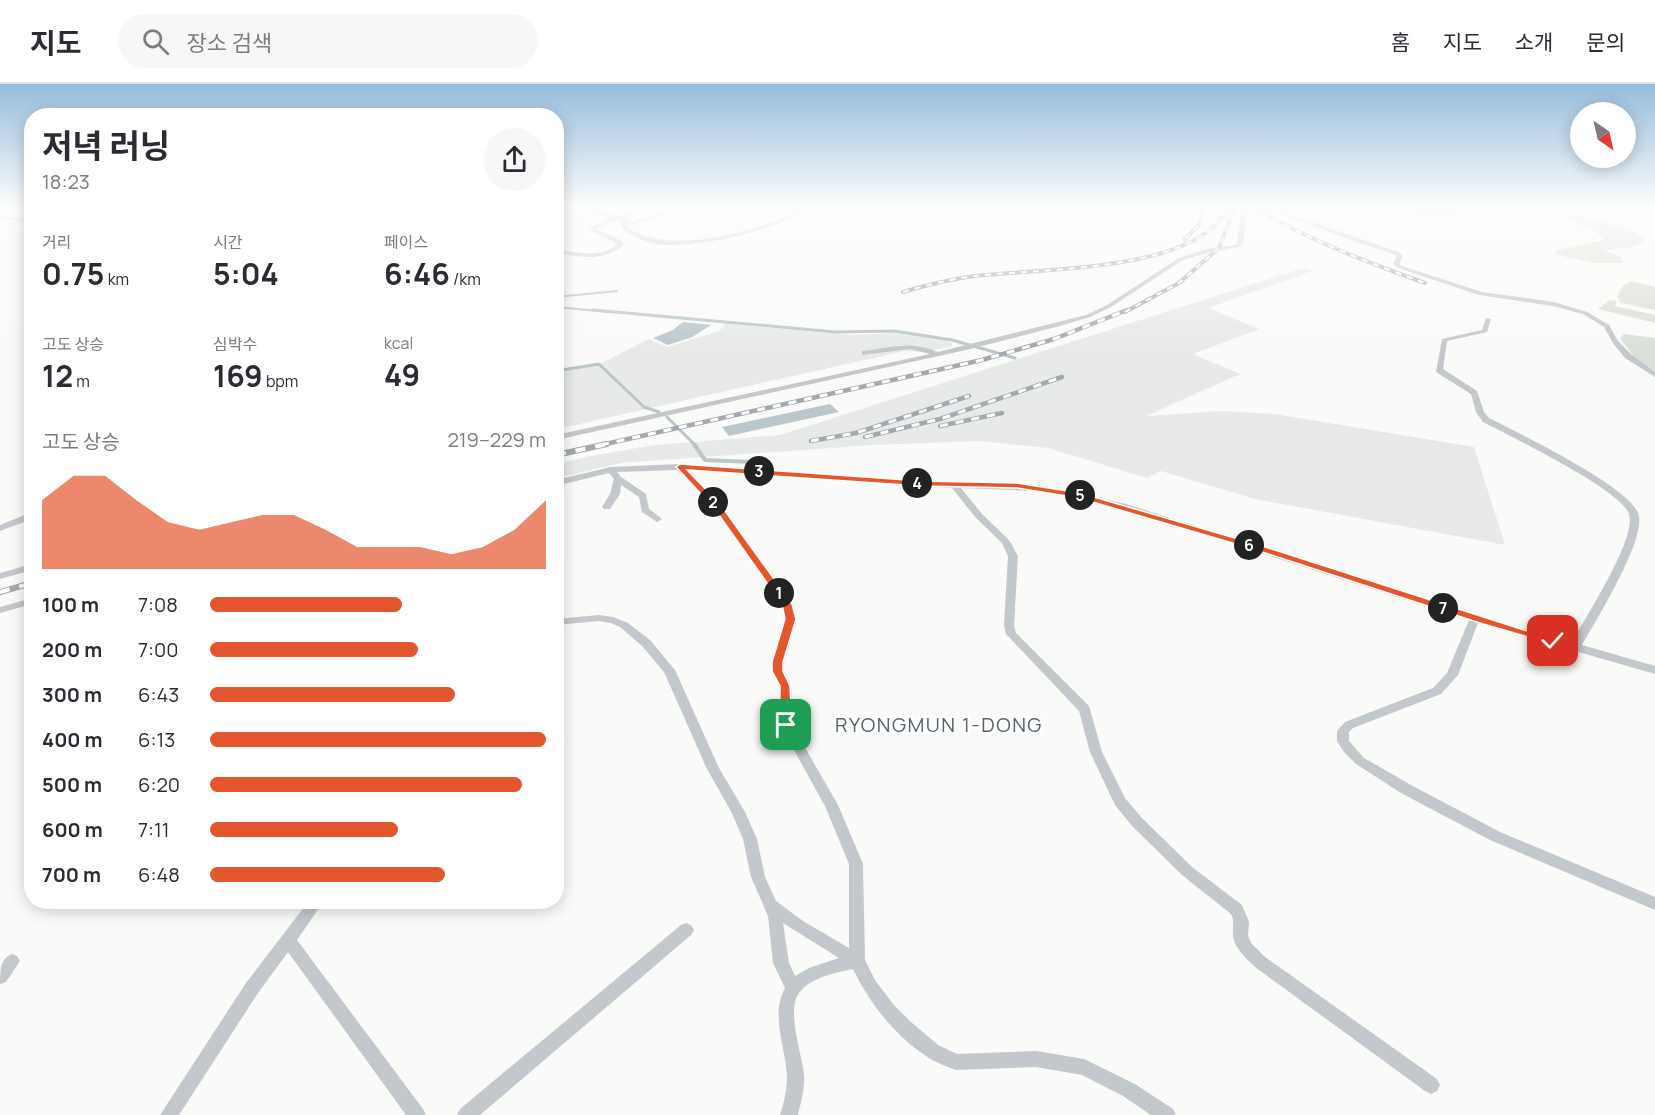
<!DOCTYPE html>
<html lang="ko">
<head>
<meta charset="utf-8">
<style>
	body { margin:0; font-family:Manrope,"Noto Sans KR",sans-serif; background:#f7f7f7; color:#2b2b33; height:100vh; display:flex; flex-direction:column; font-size:22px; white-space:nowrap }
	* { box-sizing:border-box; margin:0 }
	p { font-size:20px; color:#7c7c81 }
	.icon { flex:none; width:33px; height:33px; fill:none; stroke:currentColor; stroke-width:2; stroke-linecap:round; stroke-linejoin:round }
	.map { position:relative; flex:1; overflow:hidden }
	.side { position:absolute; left:24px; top:24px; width:540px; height:801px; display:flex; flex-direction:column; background:#fff; border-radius:24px; box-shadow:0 3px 15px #0003 }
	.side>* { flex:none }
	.needle { width:39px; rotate:146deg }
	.buttons { position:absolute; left:1570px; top:18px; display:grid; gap:12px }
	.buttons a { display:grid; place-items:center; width:66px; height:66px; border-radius:50%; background:#fff; box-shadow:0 3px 15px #0003; font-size:30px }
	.pin { position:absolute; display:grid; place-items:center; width:51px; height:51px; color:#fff; margin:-26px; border-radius:12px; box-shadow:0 3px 9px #0006 }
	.km { position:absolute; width:30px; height:30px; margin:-15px; border-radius:50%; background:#222; color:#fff; font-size:16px; line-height:30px; text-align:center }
	.round { display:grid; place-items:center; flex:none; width:63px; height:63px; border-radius:32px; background:#f7f7f7 }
	.overview { display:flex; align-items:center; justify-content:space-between; height:102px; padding:0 18px }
	h1 { font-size:33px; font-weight:700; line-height:45px }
	.stats { display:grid; grid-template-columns:repeat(3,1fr); gap:9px; height:102px; padding:6px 18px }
	.stats div { display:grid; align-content:center }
	.stats b { font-size:30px; font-weight:700 }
	.stats small { font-size:16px; font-weight:400 }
	.stats p { font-size:16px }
	.chart { height:168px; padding:12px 18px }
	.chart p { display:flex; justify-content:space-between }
	.chart svg { width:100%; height:108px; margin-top:6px; fill:#e4572e; opacity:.7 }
	ul { padding:0 18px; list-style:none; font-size:20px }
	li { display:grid; grid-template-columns:96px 72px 1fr; align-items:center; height:45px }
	li i { height:15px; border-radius:8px; background:#e4572e }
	header { display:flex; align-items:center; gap:36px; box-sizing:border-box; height:84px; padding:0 30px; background:#fff; border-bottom:2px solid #e1e1e2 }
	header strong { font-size:28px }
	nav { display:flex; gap:33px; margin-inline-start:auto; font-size:21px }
	.search { width:420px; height:54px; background:#f7f7f7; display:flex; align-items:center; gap:15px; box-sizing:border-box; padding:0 21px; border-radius:33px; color:#7c7c81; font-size:22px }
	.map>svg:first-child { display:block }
</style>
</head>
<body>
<header>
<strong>지도</strong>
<div class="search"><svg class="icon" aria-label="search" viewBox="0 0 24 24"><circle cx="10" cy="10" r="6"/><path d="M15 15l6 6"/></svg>장소 검색</div>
<nav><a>홈</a><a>지도</a><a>소개</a><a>문의</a></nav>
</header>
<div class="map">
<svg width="1655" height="1031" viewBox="0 0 1655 1031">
	<rect width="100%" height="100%" fill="#fafaf8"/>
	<g fill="#e8e9e9">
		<polygon points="1303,184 1313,187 1208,224 1259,245 1193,270 1240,290 1146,332 1222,327 1275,330 1474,363 1505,461 1255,415 1161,387 1147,394 1048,364 979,357 873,361 621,379 557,394 557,380 591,372 655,361 780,351"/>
		<polygon points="726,240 849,251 903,249 939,255 952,259 952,262 926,268 905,267 557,345 556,289 602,279 649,255 667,263 719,247"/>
	</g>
	<g fill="#dadfd7">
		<path d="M1410 123H1488C1464 126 1433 141 1411 129Z"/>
		<path d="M1560 131C1580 130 1629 142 1644 155L1642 159 1632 163 1604 166 1622 174 1624 179H1593L1554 170 1555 167 1603 156 1598 149Z"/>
		<polygon points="1631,197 1655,203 1655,226 1621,219 1617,212 1623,202"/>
		<polygon points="1610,216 1617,217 1615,222 1655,231 1655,239 1598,225"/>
		<path d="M1624 250 1655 254V287C1639 279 1630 269 1620 254Z"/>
	</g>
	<g fill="#bbc7cb">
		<polygon points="683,238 711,241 692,253 668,261 653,254 673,246"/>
		<polygon points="830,320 839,328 729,352 722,343"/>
	</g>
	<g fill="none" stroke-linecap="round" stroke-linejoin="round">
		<g stroke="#bbc7cb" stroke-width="2">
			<polyline points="0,133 32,138"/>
			<polyline points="556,213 617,207"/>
			<polyline points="556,223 609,228"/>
		</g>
		<g stroke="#bbc7cb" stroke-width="3">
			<polyline points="593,226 835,248 894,247 952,256 1015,274"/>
			<polyline points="556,287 599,280 644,323 659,328"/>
			<polyline points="667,333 695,361"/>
		</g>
		<polyline stroke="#bbc7cb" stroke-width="4" points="694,360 705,376 752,378 760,383"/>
		<g fill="#c3c8cc" fill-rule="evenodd">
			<path d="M579 123C595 123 608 132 624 132L632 123H636L628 138 684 123H691L627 142V143C666 170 734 151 776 137 786 133 799 122 810 123 780 146 701 163 664 161 654 160 643 157 633 152 628 149 622 146 620 141L623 136H616L595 145 622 157 624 160C606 178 579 174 556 168V164C577 170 601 174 618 160L588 145 610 134Z"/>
			<path d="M1242 123H1248L1243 159 1239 163 1211 168 1183 176 1111 223 1090 233 1056 243 966 266 556 356V351L930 270 910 265 862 271V267H865C891 263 913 257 938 268L1086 231 1107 221 1179 174 1210 164 1235 161 1237 159Z"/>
			<polygon points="1262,123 1269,123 1398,168 1403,171 1399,180 1402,182 1482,208 1554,218 1587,228 1609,241 1618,257 1631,270 1655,288 1655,293 1625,274 1613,259 1604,243 1583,230 1553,222 1479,211 1398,184 1393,180 1397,172 1394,170 1359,159"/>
			<polygon points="556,136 565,138 566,139 563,141 556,140"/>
			<path d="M1486 234 1491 235 1487 248 1447 257 1443 285 1477 307 1484 328 1489 334C1518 349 1628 402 1638 429 1648 453 1595 538 1582 561L1655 582V590L1478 539 1458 591 1441 610 1353 644 1349 648V657L1364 674 1411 701 1500 748 1655 813V826L1490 756 1401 709 1356 680 1344 668 1337 657V647L1345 638 1433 604 1447 589 1469 536 1121 424 1038 407 961 404 982 430 1009 456 1018 472 1014 542 1016 549 1089 622 1102 668 1125 714 1142 734 1192 783 1242 821 1249 838 1248 851 1251 859 1265 873 1437 995 1440 1001 1437 1007 1431 1010 1425 1007 1255 883C1246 874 1233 863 1233 850 1232 842 1235 838 1231 830L1182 791 1132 742 1115 721 1090 668 1079 627 1006 550 1004 542 1008 472 1002 459 976 434 952 404 688 386 720 420 792 520 796 535 784 578V587L791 602 792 641 838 721 863 780 865 876 875 896 893 920 911 938 938 961 957 970 1036 967 1084 975 1135 1000 1173 1025 1176 1031H1151L1123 1012 1082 991 1036 983 956 986C946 982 934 978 926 972 894 951 869 918 853 885 835 889 811 893 799 909 786 926 802 970 804 990 805 1004 801 1018 798 1031H780C784 1019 787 1006 787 993 786 963 770 932 785 904L773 879 768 832 751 793 743 755 732 729 707 685 664 588 642 562 620 543 611 539 599 537 556 541V535L599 531 613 533 628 539 650 556 675 586 719 684 745 728 757 755 765 793 776 817 803 837 849 864V780L825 722 780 641 779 602 772 587V578L786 535 782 520 714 424 678 386 617 388 621 393 646 410 649 425 662 435 657 438 642 428 639 413 621 401 620 410 610 425H604L602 423 610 410 614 395 609 389 556 402V396L611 383 680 380 921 397 1038 401 1126 420 1490 536 1572 558C1585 534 1637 455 1629 430 1623 407 1508 351 1483 338L1476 328 1471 310 1436 288 1442 255 1482 246ZM783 839 839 874 809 884 795 892 789 879Z"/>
			<polygon points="32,428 32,435 0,447 0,441"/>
			<polygon points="32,480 32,486 0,495 0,489"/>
			<polygon points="32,514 32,520 0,529 0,523"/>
			<polygon points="308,818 323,818 297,856 423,1025 426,1031 406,1031 288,868 258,909 179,1031 160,1031 246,899"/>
			<polygon points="686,839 691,841 694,846 691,851 480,1031 457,1031 460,1025 681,841"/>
			<path d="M12 870 17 872 20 877 6 898 0 900C0 887 0 875 12 870Z"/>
		</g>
		<g stroke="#a2aab0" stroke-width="4">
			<g id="rail-far2">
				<path d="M1254 123C1307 156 1367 178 1425 199"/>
				<polyline points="1185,155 1199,141 1201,123"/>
				<path d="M903 208C927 201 951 195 975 192 1039 185 1163 187 1212 144 1219 138 1224 130 1230 123"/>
				<polyline points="1125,228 1179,199 1219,164 1235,123"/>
			</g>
		</g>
		<g stroke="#a2aab0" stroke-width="4.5">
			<g id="rail-far1">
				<polyline points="940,342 1002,329"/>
				<polyline points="865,353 940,335 1062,293"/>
				<polyline points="811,357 856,349 969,312"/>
				<polyline points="601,361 982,276 1054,255 1127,226"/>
			</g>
		</g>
		<g stroke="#a2aab0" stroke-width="6">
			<g id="rail">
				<polyline points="556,371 607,360"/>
				<polyline points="0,508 32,499"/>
			</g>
		</g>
		<use href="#rail-far2" stroke="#fff" stroke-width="2" stroke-dasharray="6" stroke-linecap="butt"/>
		<use href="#rail-far1" stroke="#fff" stroke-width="3" stroke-dasharray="8" stroke-linecap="butt"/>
		<use href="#rail" stroke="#fff" stroke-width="4" stroke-dasharray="10" stroke-linecap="butt"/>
	</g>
	<linearGradient id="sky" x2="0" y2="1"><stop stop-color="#96bcdc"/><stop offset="0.46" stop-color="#fdfdfc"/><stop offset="1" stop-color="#fdfdfc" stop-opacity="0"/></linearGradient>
	<rect width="1655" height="267" fill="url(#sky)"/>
	<polygon fill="#e4572e" stroke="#fff" stroke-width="1.5" points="680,380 921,397 1017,399 1080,409 1259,461 1558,557 1553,560 1483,540 1253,465 1079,414 1017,404 921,402 687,386 720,420 792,520 796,535 783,578 783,587 790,602 792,641 786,645 780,641 780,602 772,587 772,578 785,535 782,520 714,424 677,384 676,383"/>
	<g text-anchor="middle" stroke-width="6" stroke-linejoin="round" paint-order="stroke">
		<g font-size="20" letter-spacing="1.5" fill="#57646e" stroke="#fff">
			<text x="939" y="648">RYONGMUN 1-DONG</text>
		</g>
	</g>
</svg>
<div class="buttons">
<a><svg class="needle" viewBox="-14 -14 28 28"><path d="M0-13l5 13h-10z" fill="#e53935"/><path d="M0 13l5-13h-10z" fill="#7c7c81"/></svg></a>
</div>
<div class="pin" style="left:786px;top:641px;background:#1e9e55"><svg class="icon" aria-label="arrive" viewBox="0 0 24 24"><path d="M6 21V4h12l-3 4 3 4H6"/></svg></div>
<div class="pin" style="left:1553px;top:557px;background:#d93025"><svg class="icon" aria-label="check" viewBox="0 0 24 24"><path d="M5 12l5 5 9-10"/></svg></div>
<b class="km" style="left:779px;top:509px">1</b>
<b class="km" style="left:713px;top:418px">2</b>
<b class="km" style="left:759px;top:387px">3</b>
<b class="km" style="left:917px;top:399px">4</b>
<b class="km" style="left:1080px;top:411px">5</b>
<b class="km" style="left:1249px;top:461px">6</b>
<b class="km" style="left:1443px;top:524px">7</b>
<section class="side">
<div class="overview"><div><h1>저녁 러닝</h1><p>18:23</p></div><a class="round"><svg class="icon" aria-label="share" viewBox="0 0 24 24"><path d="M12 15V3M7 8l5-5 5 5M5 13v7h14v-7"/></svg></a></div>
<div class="stats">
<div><p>거리</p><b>0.75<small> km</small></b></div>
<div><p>시간</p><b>5:04</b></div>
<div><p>페이스</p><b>6:46<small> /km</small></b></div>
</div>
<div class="stats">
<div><p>고도 상승</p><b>12<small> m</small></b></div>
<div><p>심박수</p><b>169<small> bpm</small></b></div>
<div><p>kcal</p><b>49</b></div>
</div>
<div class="chart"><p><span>고도 상승</span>219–229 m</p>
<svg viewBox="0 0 160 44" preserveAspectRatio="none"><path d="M0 44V16L10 6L20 6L30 16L40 25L50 28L60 25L70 22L80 22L90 28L100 35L110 35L120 35L130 38L140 35L150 28L160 16V44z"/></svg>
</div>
<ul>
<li><b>100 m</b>7:08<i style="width:57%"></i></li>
<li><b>200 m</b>7:00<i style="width:62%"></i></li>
<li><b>300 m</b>6:43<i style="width:73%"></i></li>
<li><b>400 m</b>6:13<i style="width:100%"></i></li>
<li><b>500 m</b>6:20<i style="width:93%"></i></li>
<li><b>600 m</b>7:11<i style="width:56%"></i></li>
<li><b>700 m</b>6:48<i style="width:70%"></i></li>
</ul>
</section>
</div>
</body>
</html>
